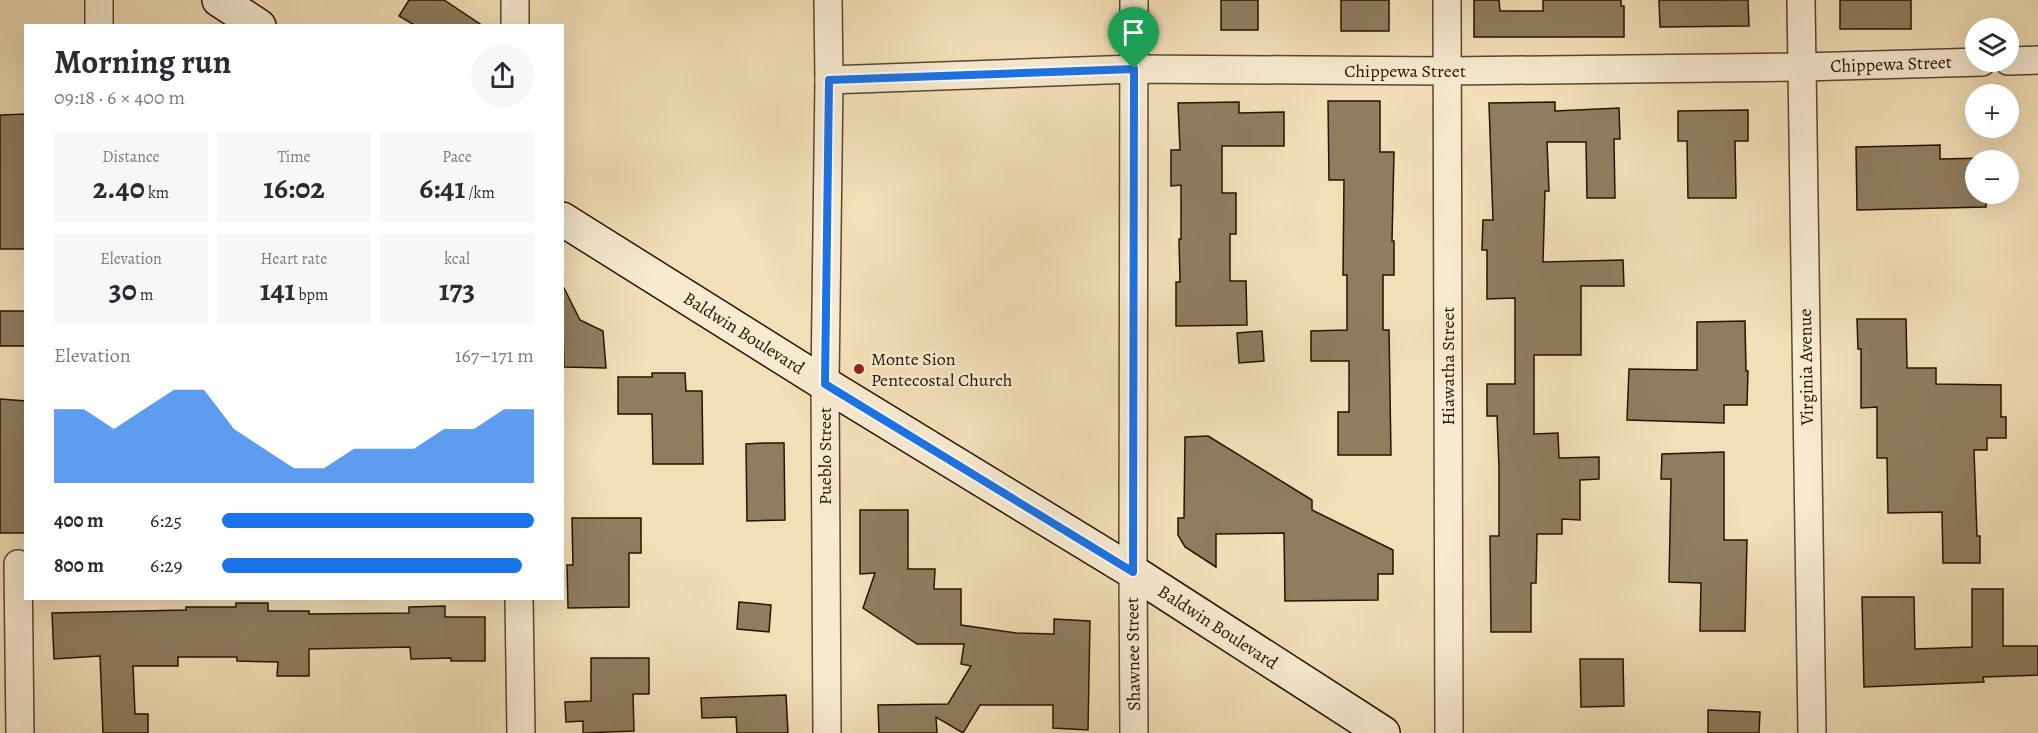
<!DOCTYPE html>
<html lang="en">
<head>
<meta charset="utf-8">
<style>
	body { margin:0; font-family:Alegreya,serif; background:#f7f7f7; color:#2b2b33; height:100vh; display:flex; flex-direction:column; font-size:22px; white-space:nowrap }
	* { box-sizing:border-box; margin:0 }
	p { font-size:20px; color:#7c7c81 }
	.icon { flex:none; width:33px; height:33px; fill:none; stroke:currentColor; stroke-width:2; stroke-linecap:round; stroke-linejoin:round }
	.map { position:relative; flex:1; overflow:hidden }
	.details { position:absolute; left:24px; top:24px; width:540px; height:576px; display:flex; flex-direction:column; background:#fff; border-radius:0px; box-shadow:0 6px 24px #0002 }
	.details>* { flex:none }
	.tools { position:absolute; left:1965px; top:18px; display:grid; gap:12px }
	.tools a { display:grid; place-items:center; width:54px; height:54px; border-radius:50%; background:#fff; box-shadow:0 6px 24px #0002; font-size:30px }
	.pin { position:absolute; display:grid; place-items:center; width:51px; height:51px; color:#fff; margin:-62px -26px; border-radius:50% 50% 50% 0; rotate:-45deg; box-shadow:0 0 6px #0007 }
	.pin .icon { rotate:45deg }
	.round { display:grid; place-items:center; flex:none; width:63px; height:63px; border-radius:32px; background:#f7f7f7 }
	.overview { display:flex; align-items:center; justify-content:space-between; height:102px; padding:0 30px }
	h1 { font-size:33px; font-weight:700; line-height:45px }
	.stats { display:grid; grid-template-columns:repeat(3,1fr); gap:9px; height:102px; padding:6px 30px }
	.stats div { display:grid; align-content:center; border-radius:0px; background:#f7f7f7; text-align:center }
	.stats b { font-size:30px; font-weight:700 }
	.stats small { font-size:16px; font-weight:400 }
	.stats p { font-size:16px }
	.chart { height:168px; padding:12px 30px }
	.chart p { display:flex; justify-content:space-between }
	.chart svg { width:100%; height:108px; margin-top:6px; fill:#1a73e8; opacity:.7 }
	ul { padding:0 30px; list-style:none; font-size:20px }
	li { display:grid; grid-template-columns:96px 72px 1fr; align-items:center; height:45px }
	li i { height:15px; border-radius:8px; background:#1a73e8 }
	.map>svg:first-child { display:block }
</style>
</head>
<body>
<div class="map">
<svg width="2038" height="733" viewBox="0 0 2038 733">
	<rect width="100%" height="100%" fill="#f2deb7"/>
	<filter id="stains"><feTurbulence type="fractalNoise" baseFrequency=".00333" numOctaves="4"/><feColorMatrix values="0 0 0 0 .2 0 0 0 0 .09 0 0 0 0 .02 0 0 0 .5 -.17"/></filter>
	<radialGradient id="worn" r=".72"><stop offset=".6" stop-color="#630" stop-opacity="0"/><stop offset="1" stop-color="#630" stop-opacity=".3"/></radialGradient>
	<g fill="#907d5f" stroke="#261300" stroke-width="1.5">
		<polygon points="409,0 444,0 483,26 416,26 399,16"/>
		<rect x="1221" y="0" width="37" height="30"/>
		<rect x="1341" y="0" width="48" height="31"/>
		<polygon points="1474,0 1499,0 1500,11 1543,11 1543,0 1621,0 1621,6 1624,6 1624,37 1474,37"/>
		<polygon points="1659,0 1748,0 1749,26 1660,27"/>
		<rect x="1840" y="0" width="71" height="29"/>
		<polygon points="1328,101 1380,101 1380,152 1394,152 1392,241 1394,241 1394,275 1383,275 1383,330 1389,330 1391,455 1338,455 1338,412 1349,412 1349,361 1311,361 1311,331 1347,330 1347,275 1343,275 1344,180 1329,180"/>
		<polygon points="1239,102 1239,113 1284,112 1284,146 1222,146 1222,193 1236,193 1236,234 1230,234 1230,281 1246,281 1247,325 1176,326 1176,282 1180,282 1179,239 1181,239 1181,185 1171,186 1171,150 1180,150 1178,103"/>
		<polygon points="1555,102 1555,111 1619,108 1620,139 1614,139 1615,198 1587,198 1586,142 1547,142 1549,191 1545,191 1543,262 1623,260 1624,286 1581,286 1581,355 1534,355 1534,434 1558,433 1559,458 1599,457 1599,479 1580,480 1580,520 1562,519 1562,534 1537,534 1536,583 1531,583 1531,632 1491,632 1490,536 1499,536 1499,467 1497,416 1487,416 1487,384 1515,384 1515,298 1487,299 1487,250 1482,250 1483,220 1493,220 1489,103"/>
		<polygon points="1748,110 1748,141 1735,141 1736,198 1688,198 1687,141 1678,141 1678,111"/>
		<polygon points="26,114 26,249 0,249 0,115"/>
		<polygon points="1940,145 1940,159 1986,158 1986,160 1976,160 1976,194 1986,194 1986,207 1857,210 1856,147"/>
		<polygon points="562,284 580,320 603,331 606,368 564,367"/>
		<rect x="0" y="311" width="26" height="35"/>
		<polygon points="1857,319 1906,319 1907,368 1936,368 1936,384 2001,385 2001,417 2006,417 2006,438 1987,438 1987,450 1974,450 1977,536 1980,536 1980,563 1943,563 1942,512 1888,513 1887,458 1877,458 1877,407 1861,408 1861,349 1858,349"/>
		<polygon points="1745,321 1746,371 1748,371 1747,405 1724,405 1724,423 1627,420 1629,369 1697,370 1697,322"/>
		<polygon points="1262,331 1264,361 1239,363 1237,333"/>
		<polygon points="652,373 685,373 686,391 702,391 703,464 653,464 652,414 618,414 618,377 652,377"/>
		<polygon points="0,399 26,401 26,533 0,533"/>
		<polygon points="1208,436 1312,500 1312,510 1393,550 1393,574 1378,574 1378,600 1285,601 1284,533 1216,534 1216,567 1185,547 1178,535 1178,518 1184,518 1185,437"/>
		<polygon points="765,443 784,443 785,520 747,521 746,444"/>
		<polygon points="1724,452 1724,540 1747,540 1745,631 1700,631 1701,583 1669,582 1671,479 1661,479 1662,454"/>
		<polygon points="860,510 908,510 908,569 935,569 934,589 961,589 961,625 1016,633 1054,634 1054,619 1090,621 1088,730 1053,728 1053,705 980,705 963,733 936,717 937,733 879,733 878,705 948,704 971,666 961,664 964,644 917,644 863,608 875,573 860,574"/>
		<polygon points="572,518 641,518 641,553 629,553 629,607 568,608 567,565 573,565"/>
		<polygon points="1972,589 2003,589 2003,646 2038,646 2038,675 1983,677 1984,682 1864,687 1862,597 1914,597 1915,649 1972,647"/>
		<polygon points="739,602 771,605 769,632 737,629"/>
		<polygon points="236,603 268,603 268,611 309,611 309,614 409,613 409,607 445,606 445,617 485,617 485,661 451,661 451,658 411,659 410,647 309,649 309,676 277,676 278,662 237,661 237,657 178,657 178,666 133,666 135,714 148,714 148,733 103,733 100,656 54,659 52,613 186,610 186,607 236,607"/>
		<polygon points="591,658 649,658 649,694 633,694 634,731 583,733 583,721 566,722 565,702 591,701"/>
		<polygon points="1580,659 1623,659 1624,706 1581,707"/>
		<polygon points="786,695 788,733 737,733 736,717 702,718 701,698"/>
		<polygon points="1708,710 1760,712 1759,733 1708,733"/>
	</g>
	<g fill="none" stroke-linecap="round" stroke-linejoin="round">
		<g stroke="#59462e" stroke-width="30">
			<g id="minor">
				<polyline points="99,0 99,26"/>
				<polyline points="515,0 515,26"/>
				<polyline points="1134,0 1133,572 1134,733"/>
				<polyline points="1447,0 1449,733"/>
				<polyline points="1801,0 1812,733"/>
				<polyline points="2008,61 2038,60"/>
				<polyline points="829,80 1134,69 1448,71 1802,67 1982,62"/>
				<polyline points="18,564 20,733"/>
				<polyline points="519,598 521,733"/>
				<polyline points="827,733 825,384 829,80 828,0"/>
			</g>
		</g>
		<g stroke="#261300" stroke-width="36">
			<g id="secondary">
				<polyline points="219,0 259,26"/>
				<polyline points="562,219 825,384 1133,572 1383,733"/>
			</g>
		</g>
		<use href="#minor" stroke="#f7ead0" stroke-width="27"/>
		<use href="#secondary" stroke="#f7ead0" stroke-width="33"/>
	</g>
	<g fill="none" stroke-linecap="round" stroke-linejoin="round">
		<g stroke="#fff" stroke-width="12">
			<polygon id="route" points="1134,69 1133,572 825,384 829,80"/>
		</g>
		<use href="#route" stroke="#1a73e8" stroke-width="8"/>
	</g>
	<circle fill="#8f2418" stroke="#f7ead0" stroke-width="2" cx="859" cy="369" r="6"/>
	<g text-anchor="middle" stroke-width="4.5" stroke-linejoin="round" paint-order="stroke">
		<g font-size="18" fill="#261300" stroke="#f7ead0">
			<text transform="translate(1891 64) rotate(-2)" y="6">Chippewa Street</text>
			<text x="1405" y="77">Chippewa Street</text>
			<text transform="translate(744 333) rotate(32)" y="6">Baldwin Boulevard</text>
			<text transform="translate(1448 366) rotate(-90)" y="6">Hiawatha Street</text>
			<text transform="translate(1806 367) rotate(-91)" y="6">Virginia Avenue</text>
			<text transform="translate(825 456) rotate(-90)" y="6">Pueblo Street</text>
			<text transform="translate(1218 627) rotate(33)" y="6">Baldwin Boulevard</text>
			<text transform="translate(1133 654) rotate(-91)" y="6">Shawnee Street</text>
		</g>
		<g font-size="18" fill="#261300" stroke="#f7ead0" text-anchor="start">
			<text x="871" y="365">Monte Sion<tspan x="871" dy="21">Pentecostal Church</tspan></text>
		</g>
	</g>
	<rect width="100%" height="100%" filter="url(#stains)"/>
	<rect width="100%" height="100%" fill="url(#worn)"/>
</svg>
<div class="tools">
<a><svg class="icon" aria-label="layers" viewBox="0 0 24 24"><path d="M12 4l9 5-9 5-9-5zM3 14l9 5 9-5"/></svg></a>
<a>+</a>
<a>−</a>
</div>
<div class="pin" style="left:1134px;top:69px;background:#1e9e55"><svg class="icon" aria-label="arrive" viewBox="0 0 24 24"><path d="M6 21V4h12l-3 4 3 4H6"/></svg></div>
<section class="details">
<div class="overview"><div><h1>Morning run</h1><p>09:18 · 6 × 400 m</p></div><a class="round"><svg class="icon" aria-label="share" viewBox="0 0 24 24"><path d="M12 15V3M7 8l5-5 5 5M5 13v7h14v-7"/></svg></a></div>
<div class="stats">
<div><p>Distance</p><b>2.40<small> km</small></b></div>
<div><p>Time</p><b>16:02</b></div>
<div><p>Pace</p><b>6:41<small> /km</small></b></div>
</div>
<div class="stats">
<div><p>Elevation</p><b>30<small> m</small></b></div>
<div><p>Heart rate</p><b>141<small> bpm</small></b></div>
<div><p>kcal</p><b>173</b></div>
</div>
<div class="chart"><p><span>Elevation</span>167–171 m</p>
<svg viewBox="0 0 160 44" preserveAspectRatio="none"><path d="M0 44V14L10 14L20 22L30 14L40 6L50 6L60 22L70 30L80 38L90 38L100 30L110 30L120 30L130 22L140 22L150 14L160 14V44z"/></svg>
</div>
<ul>
<li><b>400 m</b>6:25<i style="width:100%"></i></li>
<li><b>800 m</b>6:29<i style="width:96%"></i></li>
</ul>
</section>
</div>
</body>
</html>
